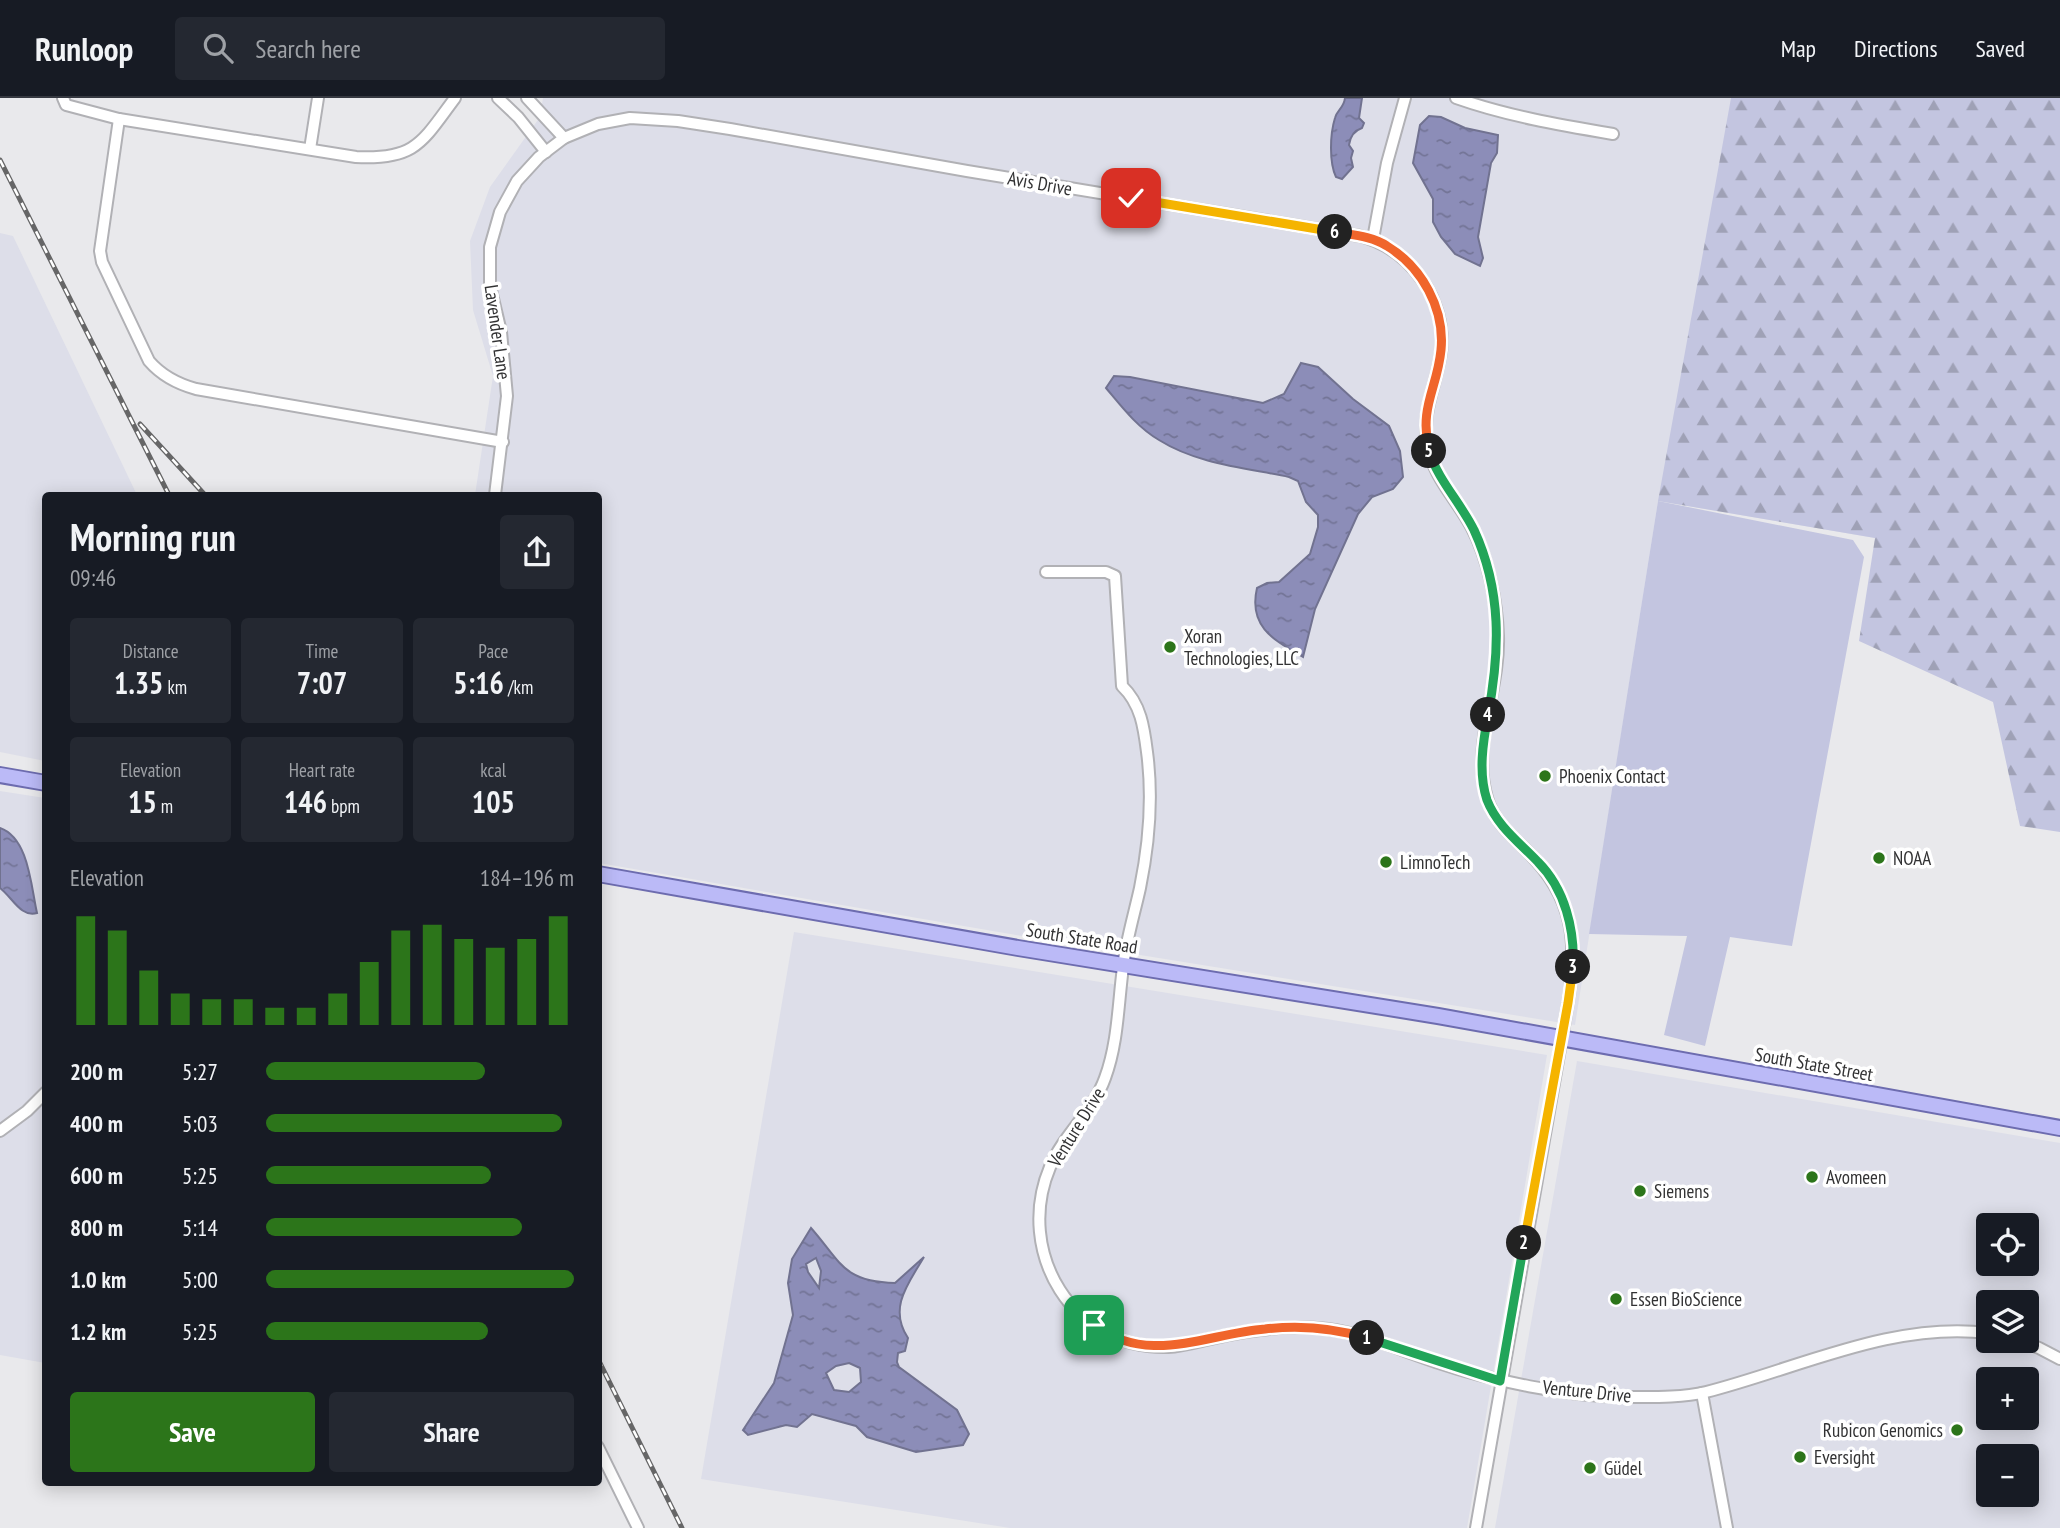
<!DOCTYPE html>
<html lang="en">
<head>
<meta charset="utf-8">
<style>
	body { margin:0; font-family:"PT Sans Narrow",sans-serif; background:#242831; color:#f1f3f6; height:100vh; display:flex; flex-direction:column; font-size:26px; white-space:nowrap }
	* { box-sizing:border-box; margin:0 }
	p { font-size:23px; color:#9ea1a6 }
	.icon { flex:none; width:38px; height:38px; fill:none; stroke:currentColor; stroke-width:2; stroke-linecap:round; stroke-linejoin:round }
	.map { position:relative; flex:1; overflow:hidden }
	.sheet { position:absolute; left:42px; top:394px; width:560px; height:994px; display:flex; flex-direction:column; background:#171b24; border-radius:7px; box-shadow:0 4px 18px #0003 }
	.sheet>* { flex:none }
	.fabs { position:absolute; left:1976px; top:1115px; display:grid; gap:14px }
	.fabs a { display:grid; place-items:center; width:63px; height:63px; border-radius:7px; background:#171b24; box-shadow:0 4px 18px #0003; font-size:35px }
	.pin { position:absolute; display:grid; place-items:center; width:60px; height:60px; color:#fff; margin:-30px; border-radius:14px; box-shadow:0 4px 10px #0006 }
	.km { position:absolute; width:35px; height:35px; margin:-18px; border-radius:50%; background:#222; color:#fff; font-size:19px; line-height:35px; text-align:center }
	.round { display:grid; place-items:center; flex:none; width:74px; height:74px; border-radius:7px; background:#242831 }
	.headline { display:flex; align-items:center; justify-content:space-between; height:119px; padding:0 28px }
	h1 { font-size:38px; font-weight:600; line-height:52px }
	.figures { display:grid; grid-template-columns:repeat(3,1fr); gap:10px; height:119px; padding:7px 28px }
	.figures div { display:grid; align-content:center; border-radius:7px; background:#242831; text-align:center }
	.figures b { font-size:30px; font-weight:600 }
	.figures small { font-size:19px; font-weight:400 }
	.figures p { font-size:19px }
	.chart { height:196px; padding:14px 28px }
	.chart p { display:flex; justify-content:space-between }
	.chart svg { width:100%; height:126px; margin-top:7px; stroke:#2c751a; stroke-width:6 }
	.button { display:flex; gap:14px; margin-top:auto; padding:14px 28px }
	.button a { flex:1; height:80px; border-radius:7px; background:#2c751a; color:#fff; font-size:28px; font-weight:600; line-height:80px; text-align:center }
	.button a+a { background:#242831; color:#f1f3f6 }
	ul { padding:0 28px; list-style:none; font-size:23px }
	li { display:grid; grid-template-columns:112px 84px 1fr; align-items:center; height:52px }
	li i { height:18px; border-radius:9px; background:#2c751a }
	header { display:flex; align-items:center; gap:42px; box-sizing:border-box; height:98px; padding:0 35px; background:#171b24; border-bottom:2px solid #363941 }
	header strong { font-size:33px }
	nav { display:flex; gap:38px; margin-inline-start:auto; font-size:24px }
	.search { width:490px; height:63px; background:#242831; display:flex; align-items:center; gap:18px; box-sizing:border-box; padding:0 24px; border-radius:7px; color:#9ea1a6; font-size:26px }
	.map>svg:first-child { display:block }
</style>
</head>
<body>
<header>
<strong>Runloop</strong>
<div class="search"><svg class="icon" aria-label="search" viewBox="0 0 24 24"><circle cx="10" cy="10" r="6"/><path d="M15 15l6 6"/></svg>Search here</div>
<nav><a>Map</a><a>Directions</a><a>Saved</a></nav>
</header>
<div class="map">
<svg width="2060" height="1430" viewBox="0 0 2060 1430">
	<defs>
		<pattern id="forest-firs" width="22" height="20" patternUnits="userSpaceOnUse" patternTransform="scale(1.75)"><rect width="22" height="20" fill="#c3c5e0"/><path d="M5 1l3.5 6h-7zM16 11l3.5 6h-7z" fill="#9fa1b6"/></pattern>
		<pattern id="water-ripples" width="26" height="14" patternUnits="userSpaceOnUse" patternTransform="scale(1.75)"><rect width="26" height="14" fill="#8c8db8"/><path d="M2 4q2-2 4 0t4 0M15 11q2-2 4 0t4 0" fill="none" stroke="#737496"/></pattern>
	</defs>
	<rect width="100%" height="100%" fill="#e9e9ec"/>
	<g fill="#dddee9" fill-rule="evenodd">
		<polygon points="543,0 2060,0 1875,440 1658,403 1575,927 1016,837 599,765 598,397 475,397 493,278 473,212 470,143 490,89 540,19"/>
		<polygon points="0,135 13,138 137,397 46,397 45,663 0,654"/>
		<polygon points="0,693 45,700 45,1265 0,1257"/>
		<polygon points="794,834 1547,957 1467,1430 1010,1430 701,1381"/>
		<path d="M1577 963 2060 1045V1430H1495ZM1988 1127H2026V1166H1988ZM1988 1204H2026V1242H1988ZM1988 1281H2026V1320H1988ZM1988 1358H2026V1396H1988Z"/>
	</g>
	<polygon fill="#c3c5e0" points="1658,403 1853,442 1864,459 1792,848 1730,839 1705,948 1664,937 1687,838 1589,836"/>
	<polygon fill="url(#forest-firs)" points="1731,0 2060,0 2060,734 2020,728 1993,604 1859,543 1875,440 1658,403"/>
	<g fill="url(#water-ripples)" stroke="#717290" stroke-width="2" fill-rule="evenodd">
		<path d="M1345 0H1362L1359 20 1364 25 1362 30C1353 33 1350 39 1349 47L1353 53 1351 60 1353 69 1342 81 1336 79C1329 64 1330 36 1335 20 1337 12 1344 10 1345 0Z"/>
		<polygon points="1429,18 1441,19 1465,30 1498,37 1497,55 1491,65 1478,139 1483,160 1480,168 1455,156 1441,139 1433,124 1433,101 1413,65 1420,27"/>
		<path d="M1301 265 1318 269 1353 301 1389 328 1400 353 1403 379 1393 391 1372 399 1358 416 1315 511 1303 559C1274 542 1248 529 1257 490L1267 485 1279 484 1310 456 1318 429V417L1306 404 1298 383 1289 379C1246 370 1197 366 1159 342 1137 329 1122 309 1106 290L1114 278 1130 279 1263 305 1284 296Z"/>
		<path d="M0 730C29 740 31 789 37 815 21 820 12 799 0 790Z"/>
		<path d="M811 1130C841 1164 843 1184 895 1185L924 1159C908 1186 888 1210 908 1240L905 1253 898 1255 897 1264 899 1269 957 1312 969 1336 963 1347 916 1354 867 1339 856 1328 812 1316 797 1329 786 1327 748 1337 743 1332 774 1285 793 1217 788 1185 792 1161ZM816 1160 821 1173 819 1190 808 1174 806 1166ZM849 1265 860 1270 861 1284 849 1294 834 1292 826 1275 836 1268Z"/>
	</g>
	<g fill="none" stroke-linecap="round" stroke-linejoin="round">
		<g stroke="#b1b1b5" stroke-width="14">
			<g id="minor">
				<path d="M63 0 66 7 119 21 356 59C416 62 422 44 455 0"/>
				<polyline points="498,0 518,19 546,54"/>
				<polyline points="527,0 564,40"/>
				<path d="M1456 0C1507 18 1560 27 1613 36"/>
				<path d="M119 21 100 153 102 164 149 263C161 277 178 286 196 291L503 344"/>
				<polyline points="310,51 318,0"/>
				<polyline points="1373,141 1387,65 1405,0"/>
				<path d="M495 397 507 298 501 234 490 188V149L500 114 517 83 539 59 564 40 598 26 630 20 678 23 730 31 967 73 1360 138C1410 151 1447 201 1441 254 1436 292 1418 316 1430 357 1438 384 1459 405 1472 430 1488 460 1497 504 1498 538 1500 592 1471 647 1487 700 1493 722 1513 739 1528 754 1574 799 1578 845 1568 905L1476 1430"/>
				<path d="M1046 474H1106L1115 478 1122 588C1141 606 1144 630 1147 654 1153 699 1149 746 1140 790 1134 817 1126 843 1123 869 1118 907 1118 945 1105 980 1093 1014 1063 1037 1050 1069 1014 1154 1073 1252 1168 1249 1187 1248 1206 1241 1224 1238 1257 1231 1294 1227 1328 1231 1365 1236 1400 1252 1436 1264 1493 1283 1565 1298 1625 1299 1651 1299 1681 1300 1706 1294 1797 1271 1892 1223 1988 1235"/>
				<polyline points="0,1033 27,1013 46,994"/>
				<polyline points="2019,1242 2039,1250 2060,1261"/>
				<polyline points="1702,1295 1727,1430"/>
				<polyline points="598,1349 638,1430"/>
			</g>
		</g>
		<g stroke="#6d6caf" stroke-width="18">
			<g id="major">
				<polyline points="0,677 46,685"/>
				<polyline points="598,776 1018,850 1438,918 2060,1030"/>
			</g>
		</g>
		<use href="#minor" stroke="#fff" stroke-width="10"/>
		<use href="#major" stroke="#bbbaf7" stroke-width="14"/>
		<g stroke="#666667" stroke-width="5">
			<g id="rail">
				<polyline points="0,62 169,397"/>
				<polyline points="140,326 205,397"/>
				<polyline points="598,1261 682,1430"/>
			</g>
		</g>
		<use href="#rail" stroke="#fff" stroke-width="2.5" stroke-dasharray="8" stroke-linecap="butt"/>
	</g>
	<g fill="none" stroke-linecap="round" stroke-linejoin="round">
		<g stroke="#fff" stroke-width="14">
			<path id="split-1" d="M1094 1227C1149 1268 1205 1236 1265 1231 1299 1227 1334 1230 1367 1240"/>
		</g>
		<g stroke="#fff" stroke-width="14">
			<polyline id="split-2" points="1367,1240 1500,1283 1524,1145"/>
		</g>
		<g stroke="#fff" stroke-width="14">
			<polyline id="split-3" points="1524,1145 1568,905 1573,869"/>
		</g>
		<g stroke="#fff" stroke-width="14">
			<path id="split-4" d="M1488 617C1483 644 1478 675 1487 702 1497 728 1520 745 1538 764 1565 791 1575 832 1573 869"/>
		</g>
		<g stroke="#fff" stroke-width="14">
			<path id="split-5" d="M1429 353C1438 382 1460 404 1474 432 1502 493 1500 553 1488 617"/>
		</g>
		<g stroke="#fff" stroke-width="14">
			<path id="split-6" d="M1335 134C1352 137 1372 138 1387 148 1422 169 1445 211 1441 252 1437 292 1419 308 1429 353"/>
		</g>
		<g stroke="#fff" stroke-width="14">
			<polyline id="split-7" points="1131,100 1335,134"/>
		</g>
		<use href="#split-1" stroke="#f0652b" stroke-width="9"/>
		<use href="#split-2" stroke="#22a559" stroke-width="9"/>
		<use href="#split-3" stroke="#f5b400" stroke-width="9"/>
		<use href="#split-4" stroke="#22a559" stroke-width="9"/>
		<use href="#split-5" stroke="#22a559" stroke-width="9"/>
		<use href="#split-6" stroke="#f0652b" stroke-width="9"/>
		<use href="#split-7" stroke="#f5b400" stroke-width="9"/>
	</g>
	<g fill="#2c751a" stroke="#fff" stroke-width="2.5">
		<circle cx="1170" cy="549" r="7"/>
		<circle cx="1545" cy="678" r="7"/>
		<circle cx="1879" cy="760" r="7"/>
		<circle cx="1386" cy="764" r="7"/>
		<circle cx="1812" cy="1079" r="7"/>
		<circle cx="1640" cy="1093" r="7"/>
		<circle cx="1616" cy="1201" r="7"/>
		<circle cx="1957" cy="1332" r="7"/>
		<circle cx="1800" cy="1359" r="7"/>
		<circle cx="1590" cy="1370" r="7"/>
	</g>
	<g text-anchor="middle" stroke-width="7" stroke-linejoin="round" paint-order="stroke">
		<g font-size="19" fill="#323233" stroke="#fff">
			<text transform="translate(1040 85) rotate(10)" y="7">Avis Drive</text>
			<text transform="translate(498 234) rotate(82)" y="7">Lavender Lane</text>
			<text transform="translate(1082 840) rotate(9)" y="7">South State Road</text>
			<text transform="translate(1814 966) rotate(10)" y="7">South State Street</text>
			<text transform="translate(1076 1029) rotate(-58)" y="7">Venture Drive</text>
			<text transform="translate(1587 1293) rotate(6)" y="7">Venture Drive</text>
		</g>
		<g font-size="19" fill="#323233" stroke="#fff" text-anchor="start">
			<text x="1184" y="545">Xoran<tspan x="1184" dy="22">Technologies, LLC</tspan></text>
			<text x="1559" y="685">Phoenix Contact</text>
			<text x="1893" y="767">NOAA</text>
			<text x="1400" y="771">LimnoTech</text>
			<text x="1826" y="1086">Avomeen</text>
			<text x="1654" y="1100">Siemens</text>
			<text x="1630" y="1208">Essen BioScience</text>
			<text x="1943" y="1339" text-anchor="end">Rubicon Genomics</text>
			<text x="1814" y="1366">Eversight</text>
			<text x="1604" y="1377">Güdel</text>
		</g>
	</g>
</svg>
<div class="fabs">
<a><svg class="icon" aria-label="locate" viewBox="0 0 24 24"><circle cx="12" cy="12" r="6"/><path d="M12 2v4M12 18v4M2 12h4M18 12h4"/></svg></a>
<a><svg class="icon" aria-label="layers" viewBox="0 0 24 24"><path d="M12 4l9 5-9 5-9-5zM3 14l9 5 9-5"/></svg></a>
<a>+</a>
<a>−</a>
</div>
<div class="pin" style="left:1094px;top:1227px;background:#1e9e55"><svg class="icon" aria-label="arrive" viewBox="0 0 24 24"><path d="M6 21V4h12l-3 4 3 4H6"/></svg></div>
<div class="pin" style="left:1131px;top:100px;background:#d93025"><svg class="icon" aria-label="check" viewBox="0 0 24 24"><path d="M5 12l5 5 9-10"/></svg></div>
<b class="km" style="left:1367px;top:1240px">1</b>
<b class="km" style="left:1524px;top:1145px">2</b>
<b class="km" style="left:1573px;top:869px">3</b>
<b class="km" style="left:1488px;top:617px">4</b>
<b class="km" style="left:1429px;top:353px">5</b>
<b class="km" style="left:1335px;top:134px">6</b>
<section class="sheet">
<div class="headline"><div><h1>Morning run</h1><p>09:46</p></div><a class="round"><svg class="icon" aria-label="share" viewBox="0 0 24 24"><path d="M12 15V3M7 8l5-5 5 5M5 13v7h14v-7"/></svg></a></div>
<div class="figures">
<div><p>Distance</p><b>1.35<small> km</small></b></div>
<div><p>Time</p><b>7:07</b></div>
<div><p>Pace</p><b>5:16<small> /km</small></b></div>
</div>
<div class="figures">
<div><p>Elevation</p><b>15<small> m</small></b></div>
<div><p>Heart rate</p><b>146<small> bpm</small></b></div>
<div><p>kcal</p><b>105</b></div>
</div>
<div class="chart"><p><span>Elevation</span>184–196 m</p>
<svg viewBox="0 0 160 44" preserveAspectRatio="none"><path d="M5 44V6M15 44V11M25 44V25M35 44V33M45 44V35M55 44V35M65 44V38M75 44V38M85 44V33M95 44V22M105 44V11M115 44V9M125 44V14M135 44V17M145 44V14M155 44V6"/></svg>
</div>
<ul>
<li><b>200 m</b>5:27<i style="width:71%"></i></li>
<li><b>400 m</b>5:03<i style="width:96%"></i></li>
<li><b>600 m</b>5:25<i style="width:73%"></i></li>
<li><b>800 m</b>5:14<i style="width:83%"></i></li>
<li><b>1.0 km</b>5:00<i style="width:100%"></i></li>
<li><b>1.2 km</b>5:25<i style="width:72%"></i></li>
</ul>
<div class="button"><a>Save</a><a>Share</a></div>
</section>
</div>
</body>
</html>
